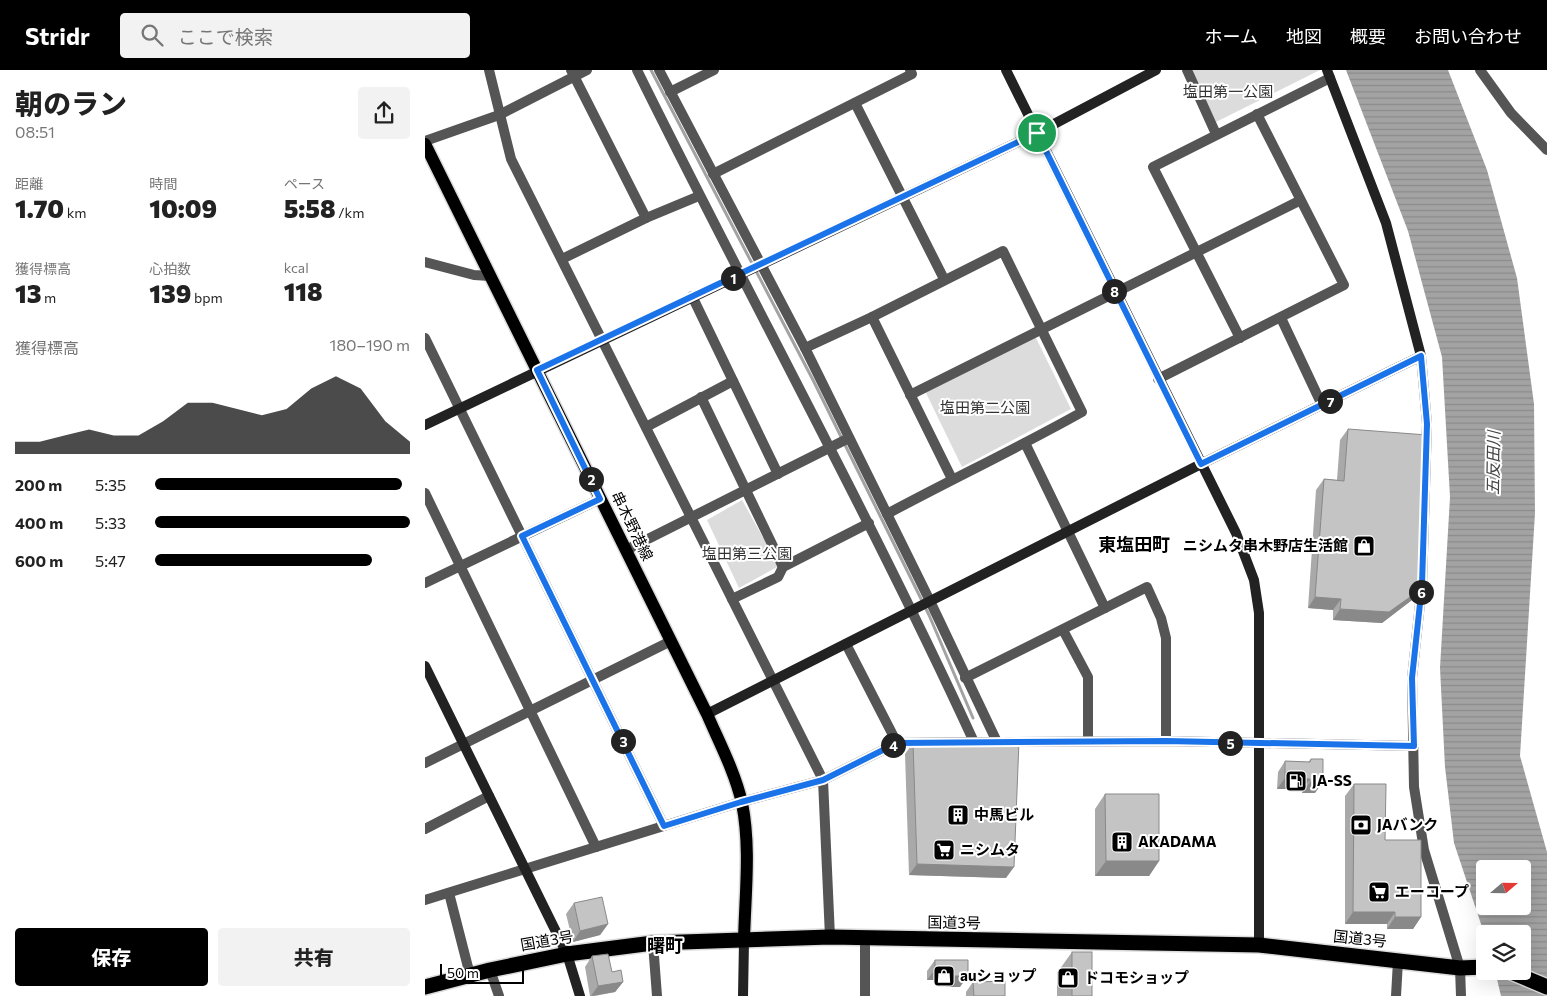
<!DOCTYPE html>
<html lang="ja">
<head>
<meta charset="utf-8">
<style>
	body { margin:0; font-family:Commissioner,"Noto Sans JP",sans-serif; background:#f2f2f2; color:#222; height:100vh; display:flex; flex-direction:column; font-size:19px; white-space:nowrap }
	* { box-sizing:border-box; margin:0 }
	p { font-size:16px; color:#767676 }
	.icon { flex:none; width:28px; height:28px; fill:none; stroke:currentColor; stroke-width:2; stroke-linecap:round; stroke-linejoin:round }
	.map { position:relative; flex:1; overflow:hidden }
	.panel { display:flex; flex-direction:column; background:#fff; width:425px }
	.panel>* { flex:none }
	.needle { width:32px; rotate:70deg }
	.fabs { position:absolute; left:1051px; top:790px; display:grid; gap:10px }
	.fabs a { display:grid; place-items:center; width:55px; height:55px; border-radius:5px; background:#fff; box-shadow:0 5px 20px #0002; font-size:25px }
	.scale { position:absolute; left:15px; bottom:12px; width:84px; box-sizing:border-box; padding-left:5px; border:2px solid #000; border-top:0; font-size:14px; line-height:18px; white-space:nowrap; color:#000; -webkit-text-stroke:4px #fff; paint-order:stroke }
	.pin { position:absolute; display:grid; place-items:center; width:42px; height:42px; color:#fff; margin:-21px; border:2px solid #fff; border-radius:50%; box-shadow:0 1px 5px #0007 }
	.km { position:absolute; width:25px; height:25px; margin:-12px; border-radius:50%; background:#222; color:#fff; font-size:14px; line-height:25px; text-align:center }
	.round { display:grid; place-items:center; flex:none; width:52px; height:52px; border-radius:5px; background:#f2f2f2 }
	.head { display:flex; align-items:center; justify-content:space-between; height:85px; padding:0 15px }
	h1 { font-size:28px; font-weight:800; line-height:38px }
	.figures { display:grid; grid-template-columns:repeat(3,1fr); gap:8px; height:85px; padding:5px 15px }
	.figures div { display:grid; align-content:center }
	.figures b { font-size:25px; font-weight:800 }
	.figures small { font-size:14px; font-weight:400 }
	.figures p { font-size:14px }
	.chart { height:140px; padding:10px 15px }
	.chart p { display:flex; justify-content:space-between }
	.chart svg { width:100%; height:90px; margin-top:5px; fill:#000; opacity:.7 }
	.primary-button { display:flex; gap:10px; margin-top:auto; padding:10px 15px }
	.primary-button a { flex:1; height:58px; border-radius:5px; background:#000; color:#fff; font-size:20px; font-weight:800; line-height:58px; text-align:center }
	.primary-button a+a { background:#f2f2f2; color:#222 }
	ul { padding:0 15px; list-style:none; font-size:16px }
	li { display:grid; grid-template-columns:80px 60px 1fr; align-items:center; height:38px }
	li i { height:12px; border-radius:6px; background:#000 }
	header { display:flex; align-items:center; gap:30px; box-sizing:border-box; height:70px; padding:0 25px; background:#000; color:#fff }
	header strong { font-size:24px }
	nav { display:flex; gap:28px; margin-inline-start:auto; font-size:18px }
	.search { width:350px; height:45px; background:#f2f2f2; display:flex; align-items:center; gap:12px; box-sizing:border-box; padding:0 18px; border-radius:5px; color:#767676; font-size:19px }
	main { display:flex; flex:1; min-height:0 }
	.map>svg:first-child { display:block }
</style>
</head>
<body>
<header>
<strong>Stridr</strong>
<div class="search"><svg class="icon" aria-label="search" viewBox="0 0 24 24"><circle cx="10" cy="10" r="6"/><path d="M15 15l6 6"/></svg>ここで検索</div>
<nav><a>ホーム</a><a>地図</a><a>概要</a><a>お問い合わせ</a></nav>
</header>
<main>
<section class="panel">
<div class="head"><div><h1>朝のラン</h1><p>08:51</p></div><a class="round"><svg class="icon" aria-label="share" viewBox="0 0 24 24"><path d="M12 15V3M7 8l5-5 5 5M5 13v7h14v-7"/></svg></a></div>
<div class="figures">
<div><p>距離</p><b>1.70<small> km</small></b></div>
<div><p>時間</p><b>10:09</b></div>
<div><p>ペース</p><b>5:58<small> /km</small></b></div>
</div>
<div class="figures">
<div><p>獲得標高</p><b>13<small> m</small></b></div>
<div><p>心拍数</p><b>139<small> bpm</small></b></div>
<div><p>kcal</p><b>118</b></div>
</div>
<div class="chart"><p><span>獲得標高</span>180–190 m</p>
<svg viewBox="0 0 160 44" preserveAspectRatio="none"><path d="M0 44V38L10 38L20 35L30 32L40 35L50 35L60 28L70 19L80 19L90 22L100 25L110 22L120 12L130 6L140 12L150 28L160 38V44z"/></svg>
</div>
<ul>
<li><b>200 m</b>5:35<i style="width:97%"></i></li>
<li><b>400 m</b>5:33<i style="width:100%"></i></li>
<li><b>600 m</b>5:47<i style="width:85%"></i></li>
</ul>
<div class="primary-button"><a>保存</a><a>共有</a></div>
</section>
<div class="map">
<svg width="1122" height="926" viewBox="0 0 1122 926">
	<defs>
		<pattern id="water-rules" width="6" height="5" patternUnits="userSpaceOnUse" patternTransform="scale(1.25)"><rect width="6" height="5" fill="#a3a3a3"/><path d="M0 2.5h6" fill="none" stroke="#8b8b8b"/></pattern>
	</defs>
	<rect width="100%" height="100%" fill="#fff"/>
	<g fill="#dcdcdc">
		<polygon points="767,0 895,0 791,52"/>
		<polygon points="610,266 646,339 537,397 500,321"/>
		<polygon points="317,430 354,496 314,518 282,450"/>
	</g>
	<path fill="url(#water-rules)" fill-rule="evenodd" d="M921 0H1023L1062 100 1092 208 1109 334 1110 443 1095 686 1122 782V926H1076L1070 901H1098V864H1060V866L1029 773 1020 697 1015 598 1025 427 1017 287 983 161ZM1060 799H1098V836H1060Z"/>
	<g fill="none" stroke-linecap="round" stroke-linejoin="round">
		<polyline stroke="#a3a3a3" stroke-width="3" points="226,0 388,310 504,545 548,648"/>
		<g stroke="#dbdbdb" stroke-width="15">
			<path id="primary" d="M0 74 282 644C294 672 310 702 317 733 326 778 320 825 319 871"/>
		</g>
		<g stroke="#dbdbdb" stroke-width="18">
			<g id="highway">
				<polyline points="1084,901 1122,917"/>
				<polyline points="0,917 65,900 142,884 228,873 405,867 834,875 1035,898 1060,897"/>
			</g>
		</g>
		<g stroke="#555" stroke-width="10">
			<polyline points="64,0 86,89 398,710 405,867"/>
			<polyline points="146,0 221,148"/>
			<path d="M212 0C323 225 444 444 549 672"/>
			<polyline points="234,0 380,278 505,531 572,672"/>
			<polyline points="762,0 791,64"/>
			<polyline points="1055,0 1086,43 1122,80"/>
			<polyline points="245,22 289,0"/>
			<polyline points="430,33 519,209"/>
			<polyline points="0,71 74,45 162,0"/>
			<polyline points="288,104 487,4 485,0"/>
			<polyline points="137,189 221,148 274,126"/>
			<polyline points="0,192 49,205 65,206"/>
			<polyline points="267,226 353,404"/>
			<polyline points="447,247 527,409"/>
			<polyline points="856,248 897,335"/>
			<polyline points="0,268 239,756"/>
			<polyline points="815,268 728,97 905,8"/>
			<path d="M380 278 447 247 578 181 657 342C593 378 527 409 462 444"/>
			<polyline points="996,286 1002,354 997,515 987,608 989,717 999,780 1035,898 1036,926"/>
			<polyline points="733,309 919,215 832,44"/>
			<polyline points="485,325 874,131"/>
			<polyline points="276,327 358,497"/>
			<polyline points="221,357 308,311"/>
			<polyline points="600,373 680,538"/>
			<polyline points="0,423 171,777"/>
			<polyline points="201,480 424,368"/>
			<polyline points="0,513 175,429"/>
			<polyline points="307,529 353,507 358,497 444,453"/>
			<polyline points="638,560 663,607 663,671"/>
			<polyline points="421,574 472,673"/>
			<polyline points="540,608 722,517 736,548 741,568 741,671"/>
			<polyline points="582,672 741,671 989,676"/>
			<polyline points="0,693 246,571"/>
			<polyline points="0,759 64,726"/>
			<polyline points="24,823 45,905"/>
			<polyline points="0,830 316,732 398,710 472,673 567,672"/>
			<polyline points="228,873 232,926"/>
			<polyline points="65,900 74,926"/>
			<polyline points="440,926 440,869"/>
			<polyline points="971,926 973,891"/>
		</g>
		<g stroke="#222" stroke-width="10">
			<polyline points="581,0 811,463 829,510 834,543 834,875"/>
			<polyline points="0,355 612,63 731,0"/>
			<polyline points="0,596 142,884 155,926"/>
			<polyline points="282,644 776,394 996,286 961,153 902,0"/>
			<polyline points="318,926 319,871"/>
		</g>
		<use href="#primary" stroke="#000" stroke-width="12"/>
		<use href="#highway" stroke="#000" stroke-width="15"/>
	</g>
	<g fill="#a9a9a9">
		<polygon points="923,359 995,520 987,530 957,553 908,550 908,540 883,538 891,420 899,409 912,410 915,370"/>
		<polygon points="488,673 581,808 484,805 480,684"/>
		<polygon points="886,689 890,723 877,723 878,719 852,719 853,702 860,691 883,692"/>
		<polygon points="929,714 960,770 996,847 988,859 962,859 962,854 920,854 920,726"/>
		<polygon points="680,724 734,791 724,806 670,806 670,739"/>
		<polygon points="149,833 183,854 175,865 148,872 141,844"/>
		<polygon points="647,882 667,926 632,926 632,903"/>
		<polygon points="167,886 198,912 190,922 170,926 165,926 160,897"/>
		<polygon points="510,890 543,890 535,917 521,917 521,910 502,910 502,901"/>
		<polygon points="548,912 580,926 541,926 541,922"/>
	</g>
	<g fill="#898989">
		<polygon points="995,520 987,530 957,553 908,550 915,539"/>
		<polygon points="890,527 916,529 908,540 883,538"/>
		<polygon points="860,708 885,709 878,719 852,719"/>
		<polygon points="885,712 898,712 890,723 877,723"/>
		<polygon points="681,791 734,791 724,806 670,806"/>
		<polygon points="492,794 589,797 581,808 484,805"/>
		<polygon points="928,842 970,842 962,854 920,854"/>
		<polygon points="970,847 996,847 988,859 962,859"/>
		<polygon points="183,854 175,865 148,872 155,861"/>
		<polygon points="510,899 529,899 521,910 502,910"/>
		<polygon points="529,906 543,906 535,917 521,917"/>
		<polygon points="198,912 190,922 166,926 173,916"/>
	</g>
	<g fill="#c4c4c4" stroke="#898989">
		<polygon points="923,359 1002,365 995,520 964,542 915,539 916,529 890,527 899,409 919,411"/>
		<polygon points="594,671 589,797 492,794 488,673"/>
		<polygon points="886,689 898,689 898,712 885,712 885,709 860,708 860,691 885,692"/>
		<polygon points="929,714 961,714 960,770 996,770 996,847 970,847 970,842 928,842"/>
		<polygon points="680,724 734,724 734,791 681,791"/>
		<polygon points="177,827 183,854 155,861 149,833"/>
		<rect x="647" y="882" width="20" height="44"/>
		<polygon points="183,884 187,902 196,900 198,912 173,916 167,886"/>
		<polygon points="510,890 543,890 543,906 529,906 529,899 510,899"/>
		<polygon points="580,911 580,926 549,926 548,912"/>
	</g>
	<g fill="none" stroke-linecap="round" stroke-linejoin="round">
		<g stroke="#fff" stroke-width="10">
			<polygon id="route" points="612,63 776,394 996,286 1002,354 997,515 987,608 989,676 741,671 472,673 398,710 316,732 239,756 97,466 175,429 112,300"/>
		</g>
		<use href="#route" stroke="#1a73e8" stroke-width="6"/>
	</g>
	<defs>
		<g id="shop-square" transform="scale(1.125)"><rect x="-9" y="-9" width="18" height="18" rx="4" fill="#000" stroke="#fff"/><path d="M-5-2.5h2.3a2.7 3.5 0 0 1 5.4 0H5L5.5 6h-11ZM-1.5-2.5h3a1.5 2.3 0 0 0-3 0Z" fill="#fff"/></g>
		<g id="fuel-square" transform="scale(1.125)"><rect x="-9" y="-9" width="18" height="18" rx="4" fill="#000" stroke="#fff"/><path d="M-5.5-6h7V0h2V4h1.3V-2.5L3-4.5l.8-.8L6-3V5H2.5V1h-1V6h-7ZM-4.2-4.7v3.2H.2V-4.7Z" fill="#fff"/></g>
		<g id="building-square" transform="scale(1.125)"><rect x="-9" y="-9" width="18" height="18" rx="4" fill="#000" stroke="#fff"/><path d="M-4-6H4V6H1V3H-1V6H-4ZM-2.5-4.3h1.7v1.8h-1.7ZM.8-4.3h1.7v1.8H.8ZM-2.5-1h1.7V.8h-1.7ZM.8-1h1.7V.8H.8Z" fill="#fff"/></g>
		<g id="bank-square" transform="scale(1.125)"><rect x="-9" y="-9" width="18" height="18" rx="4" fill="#000" stroke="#fff"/><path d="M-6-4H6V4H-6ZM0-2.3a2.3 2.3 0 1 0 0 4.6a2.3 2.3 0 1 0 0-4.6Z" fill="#fff"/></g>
		<g id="supermarket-square" transform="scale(1.125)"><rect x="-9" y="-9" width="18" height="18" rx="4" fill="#000" stroke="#fff"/><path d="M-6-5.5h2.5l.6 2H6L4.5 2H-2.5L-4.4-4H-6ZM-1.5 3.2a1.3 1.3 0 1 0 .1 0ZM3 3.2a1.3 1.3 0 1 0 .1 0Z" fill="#fff"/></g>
	</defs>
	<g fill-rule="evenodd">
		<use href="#shop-square" x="939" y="476"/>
		<use href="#fuel-square" x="871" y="711"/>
		<use href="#building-square" x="533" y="745"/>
		<use href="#bank-square" x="936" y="755"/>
		<use href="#building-square" x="697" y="772"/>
		<use href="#supermarket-square" x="519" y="780"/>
		<use href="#supermarket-square" x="954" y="822"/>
		<use href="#shop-square" x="519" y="906"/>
		<use href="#shop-square" x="643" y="908"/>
	</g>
	<g text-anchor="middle" stroke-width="4" stroke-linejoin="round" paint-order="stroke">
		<g font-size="15" fill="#333" stroke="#fff">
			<text x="803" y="27">塩田第一公園</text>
			<text x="560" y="343">塩田第二公園</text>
			<text x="322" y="489">塩田第三公園</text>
		</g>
		<g font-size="15" fill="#000" stroke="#fff">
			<text transform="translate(207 456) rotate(64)" y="5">串木野港線</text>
			<text transform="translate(529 853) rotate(1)" y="5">国道3号</text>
			<text transform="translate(935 869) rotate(6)" y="5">国道3号</text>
			<text transform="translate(122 871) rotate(-10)" y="5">国道3号</text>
		</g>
		<g font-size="15" font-weight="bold" fill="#000" stroke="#fff" text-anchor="start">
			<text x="923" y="481" text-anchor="end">ニシムタ串木野店生活館</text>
			<text x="887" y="716">JA-SS</text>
			<text x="549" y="750">中馬ビル</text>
			<text x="952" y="760">JAバンク</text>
			<text x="713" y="777">AKADAMA</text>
			<text x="535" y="785">ニシムタ</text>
			<text x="970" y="827">エーコープ</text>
			<text x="535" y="911">auショップ</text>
			<text x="659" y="913">ドコモショップ</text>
		</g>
		<g font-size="16" font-style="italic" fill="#444" stroke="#fff">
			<text transform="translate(1068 393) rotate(-89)" y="6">五反田川</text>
		</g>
		<g font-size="18" font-weight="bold" fill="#000" stroke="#fff">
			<text x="709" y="481">東塩田町</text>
			<text x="240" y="882">曙町</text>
		</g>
	</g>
</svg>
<div class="fabs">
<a><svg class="needle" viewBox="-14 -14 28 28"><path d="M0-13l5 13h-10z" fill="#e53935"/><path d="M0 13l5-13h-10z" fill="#767676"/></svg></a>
<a><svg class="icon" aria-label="layers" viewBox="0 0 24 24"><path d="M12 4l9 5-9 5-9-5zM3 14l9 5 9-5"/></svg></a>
</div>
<div class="scale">50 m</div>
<div class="pin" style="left:612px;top:63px;background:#1e9e55"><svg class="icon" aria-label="arrive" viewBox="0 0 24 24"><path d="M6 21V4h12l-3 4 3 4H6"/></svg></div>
<b class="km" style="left:308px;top:208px">1</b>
<b class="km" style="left:166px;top:409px">2</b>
<b class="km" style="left:198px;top:671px">3</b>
<b class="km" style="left:468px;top:675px">4</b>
<b class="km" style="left:805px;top:673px">5</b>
<b class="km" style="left:996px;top:522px">6</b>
<b class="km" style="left:905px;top:331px">7</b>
<b class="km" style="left:689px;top:221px">8</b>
</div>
</main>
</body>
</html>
